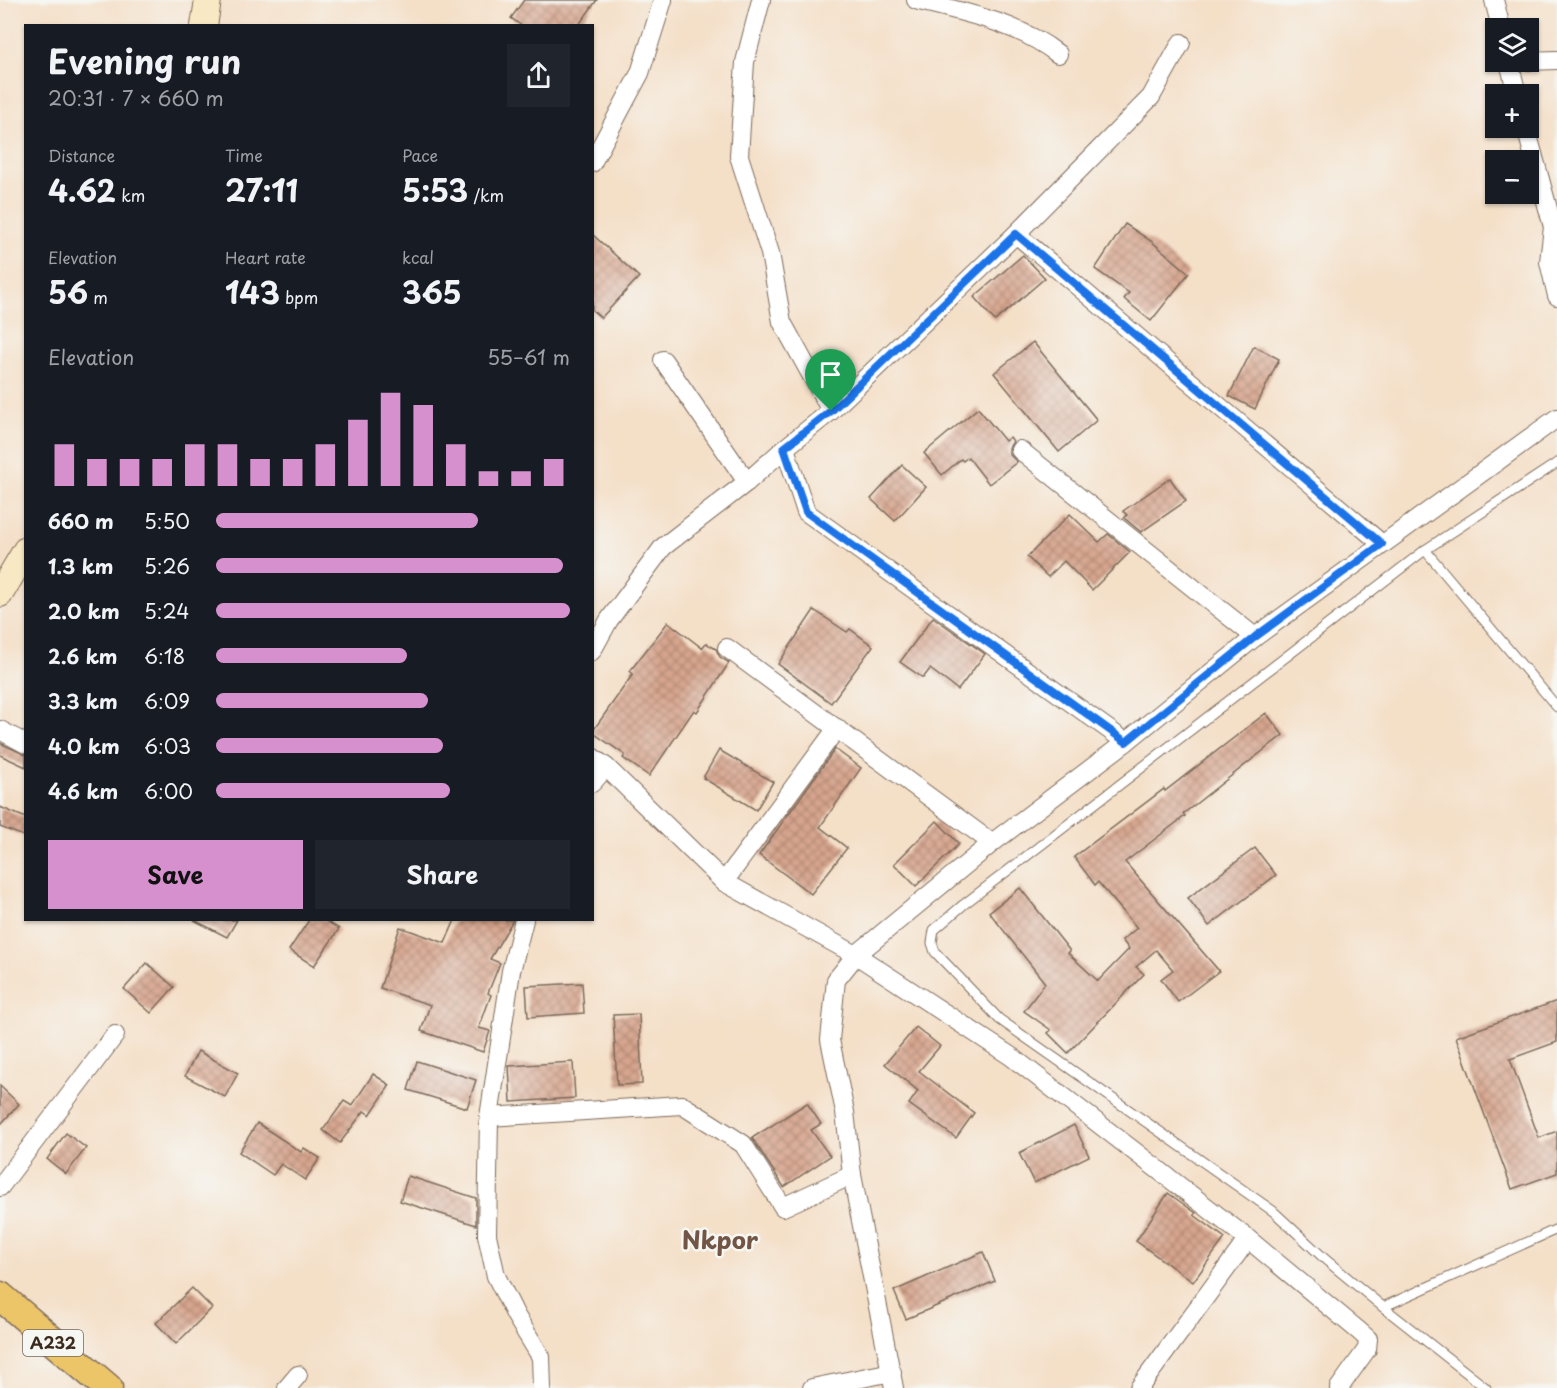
<!DOCTYPE html>
<html lang="en">
<head>
<meta charset="utf-8">
<style>
	body { margin:0; font-family:"Playpen Sans",sans-serif; background:#20242c; color:#f1f3f6; height:100vh; display:flex; flex-direction:column; font-size:22px; white-space:nowrap }
	* { box-sizing:border-box; margin:0 }
	p { font-size:20px; color:#9ea1a6 }
	.icon { flex:none; width:33px; height:33px; fill:none; stroke:currentColor; stroke-width:2; stroke-linecap:round; stroke-linejoin:round }
	.map { position:relative; flex:1; overflow:hidden }
	.drawer { position:absolute; left:24px; top:24px; width:570px; height:897px; display:flex; flex-direction:column; background:#171b24; border-radius:0px; box-shadow:0 2px 4px #0004 }
	.drawer>* { flex:none }
	.fabs { position:absolute; left:1485px; top:18px; display:grid; gap:12px }
	.fabs a { display:grid; place-items:center; width:54px; height:54px; border-radius:0px; background:#171b24; box-shadow:0 2px 4px #0004; font-size:30px }
	.pin { position:absolute; display:grid; place-items:center; width:51px; height:51px; color:#fff; margin:-62px -26px; border-radius:50% 50% 50% 0; rotate:-45deg; box-shadow:0 0 6px #0007 }
	.pin .icon { rotate:45deg }
	.round { display:grid; place-items:center; flex:none; width:63px; height:63px; border-radius:0px; background:#20242c }
	.headline { display:flex; align-items:center; justify-content:space-between; height:102px; padding:0 24px }
	h1 { font-size:33px; font-weight:700; line-height:45px }
	.stats { display:grid; grid-template-columns:repeat(3,1fr); gap:9px; height:102px; padding:6px 24px }
	.stats div { display:grid; align-content:center }
	.stats b { font-size:30px; font-weight:700 }
	.stats small { font-size:16px; font-weight:400 }
	.stats p { font-size:16px }
	.chart { height:168px; padding:12px 24px }
	.chart p { display:flex; justify-content:space-between }
	.chart svg { width:100%; height:108px; margin-top:6px; stroke:#d690ce; stroke-width:6 }
	.cta { display:flex; gap:12px; margin-top:auto; padding:12px 24px }
	.cta a { flex:1; height:69px; border-radius:0px; background:#d690ce; color:#111; font-size:24px; font-weight:700; line-height:69px; text-align:center }
	.cta a+a { background:#20242c; color:#f1f3f6 }
	ul { padding:0 24px; list-style:none; font-size:20px }
	li { display:grid; grid-template-columns:96px 72px 1fr; align-items:center; height:45px }
	li i { height:15px; border-radius:8px; background:#d690ce }
	.map>svg:first-child { display:block }
</style>
</head>
<body>
<div class="map">
<svg width="1557" height="1388" viewBox="0 0 1557 1388">
	<defs>
		<pattern id="building-cross-hatch" width="8" height="8" patternUnits="userSpaceOnUse" patternTransform="scale(1.5)"><rect width="8" height="8" fill="#d7a58e"/><path d="M0 0l8 8M0 8l8-8" fill="none" stroke="#b08773"/></pattern>
	</defs>
	<rect width="100%" height="100%" fill="#f6f6f2"/>
	<filter id="ink" filterUnits="userSpaceOnUse"><feTurbulence type="fractalNoise" baseFrequency=".0167" numOctaves="2"/><feDisplacementMap in="SourceGraphic" scale="12" xChannelSelector="R" yChannelSelector="G"/><feConvolveMatrix kernelMatrix="1 2 1 2 8 2 1 2 1" color-interpolation-filters="sRGB"/></filter>
	<filter id="wash" filterUnits="userSpaceOnUse"><feTurbulence type="fractalNoise" baseFrequency=".008" numOctaves="4" result="noise"/><feDisplacementMap in="SourceGraphic" scale="24" xChannelSelector="R" yChannelSelector="G"/><feGaussianBlur stdDeviation="1.35" result="paint"/><feColorMatrix in="noise" values="0 0 0 0 0 0 0 0 0 0 0 0 0 0 0 0 0 1.4 0 .05"/><feComposite in="paint" operator="in"/></filter>
	<g filter="url(#wash)">
		<rect width="100%" height="100%" fill="#f4dfc7"/>
		<g id="blocks">
			<g fill="url(#building-cross-hatch)">
				<polygon points="524,0 597,0 578,26 522,26 511,18"/>
				<polygon points="1125,224 1151,241 1189,273 1151,321 1124,299 1129,293 1095,269"/>
				<polygon points="592,234 639,277 601,318 592,310"/>
				<polygon points="1023,255 1045,278 995,321 974,297"/>
				<polygon points="1033,342 1097,420 1059,452 994,373"/>
				<polygon points="1254,346 1279,359 1255,409 1229,396"/>
				<polygon points="978,408 1005,441 1010,437 1013,441 1009,448 1009,454 1017,462 989,484 968,457 963,461 961,459 942,475 924,453"/>
				<polygon points="902,465 926,487 895,521 871,499"/>
				<polygon points="1170,478 1186,501 1141,532 1124,518 1127,515 1123,511"/>
				<polygon points="1070,514 1099,542 1108,534 1130,552 1092,590 1064,561 1048,577 1027,557"/>
				<polygon points="814,610 847,632 850,629 873,646 831,703 778,664"/>
				<polygon points="933,617 985,654 958,690 930,669 923,678 900,662"/>
				<polygon points="668,622 702,648 706,643 716,649 720,657 729,663 697,712 694,710 649,776 623,758 625,755 592,732 633,674 630,671"/>
				<polygon points="1266,713 1283,735 1183,814 1185,816 1125,862 1219,971 1178,1002 1161,979 1173,970 1156,950 1136,967 1144,974 1068,1053 1048,1033 1051,1030 1024,1011 1045,983 989,912 1020,888 1070,951 1068,953 1098,981 1129,949 1122,940 1137,928 1098,882 1095,885 1074,857 1164,789 1165,791"/>
				<polygon points="0,743 26,755 26,767 0,755"/>
				<polygon points="835,749 861,768 820,827 847,848 811,894 759,855"/>
				<polygon points="719,750 773,782 756,810 703,778"/>
				<polygon points="0,807 26,818 26,837 0,827"/>
				<polygon points="937,821 959,844 916,886 894,864"/>
				<polygon points="1255,848 1276,875 1209,926 1188,898"/>
				<polygon points="194,920 237,920 227,937"/>
				<polygon points="309,920 325,920 339,929 314,966 289,950"/>
				<polygon points="455,920 513,920 490,959 500,963 488,993 491,995 479,1028 490,1031 483,1052 421,1031 430,1005 380,988 400,927 445,943"/>
				<polygon points="147,963 174,987 151,1013 124,989"/>
				<polygon points="582,983 584,1013 528,1017 526,986"/>
				<polygon points="1557,1001 1557,1042 1510,1059 1539,1138 1557,1131 1557,1173 1512,1189 1456,1037"/>
				<polygon points="639,1014 642,1084 617,1085 613,1015"/>
				<polygon points="916,1027 940,1046 919,1071 974,1113 956,1138 909,1104 918,1091 885,1064"/>
				<polygon points="198,1051 238,1073 225,1097 185,1076"/>
				<polygon points="417,1061 476,1080 467,1108 408,1090"/>
				<polygon points="573,1062 575,1098 511,1102 509,1066"/>
				<polygon points="373,1074 390,1085 370,1115 364,1111 340,1143 323,1130 344,1101 352,1106"/>
				<polygon points="0,1086 19,1104 0,1125"/>
				<polygon points="807,1103 821,1124 811,1130 830,1156 784,1187 752,1138"/>
				<polygon points="257,1123 301,1152 304,1148 320,1158 305,1180 281,1164 273,1175 239,1152"/>
				<polygon points="1074,1125 1089,1156 1034,1183 1019,1153"/>
				<polygon points="66,1133 86,1148 66,1174 47,1159"/>
				<polygon points="408,1176 476,1198 476,1225 400,1201"/>
				<polygon points="1168,1193 1196,1213 1194,1215 1225,1238 1193,1282 1136,1241"/>
				<polygon points="983,1252 995,1281 906,1319 894,1291"/>
				<polygon points="192,1288 212,1308 176,1344 156,1323"/>
			</g>
		</g>
	</g>
	<g filter="url(#ink)">
		<use href="#blocks" fill-opacity="0" stroke="#7c6959" stroke-width="1.5"/>
		<g fill="none" stroke-linecap="round" stroke-linejoin="round">
			<g stroke="#7c6959" stroke-width="11">
				<g id="service">
					<polyline points="1425,550 1557,707"/>
					<polyline points="1383,1307 1557,1229"/>
					<polyline points="1486,1388 1383,1307 1326,1260 1273,1211 999,1019 935,952 932,943 934,930 963,905 1425,550 1557,463"/>
				</g>
			</g>
			<g stroke="#7c6959" stroke-width="20">
				<g id="minor">
					<polyline points="761,0 745,62 739,156 770,253 782,322 831,411"/>
					<path d="M916 0C965 13 1017 22 1058 54"/>
					<polyline points="1494,0 1501,28"/>
					<polyline points="1528,61 1557,60"/>
					<polyline points="1509,62 1517,94"/>
					<polyline points="1526,128 1553,227 1549,262 1557,296"/>
					<polyline points="592,163 640,73 663,0"/>
					<polyline points="1016,234 1382,544"/>
					<polyline points="663,360 747,482"/>
					<polyline points="785,448 806,512 1126,742"/>
					<polyline points="1020,450 1255,637"/>
					<polyline points="727,648 992,843"/>
					<polyline points="592,651 609,620 663,547 747,482 785,448 831,411 1016,234 1151,97 1181,43"/>
					<polyline points="0,730 26,744"/>
					<polyline points="592,757 606,767 724,882 856,955 1012,1057 1248,1239 1359,1331 1368,1339 1367,1349 1339,1388"/>
					<polyline points="592,783 606,767"/>
					<polyline points="724,882 837,728"/>
					<polyline points="524,920 511,971 489,1117 487,1235 496,1276 516,1316 541,1357 542,1388"/>
					<polyline points="489,1117 682,1105 743,1144 783,1207 852,1175"/>
					<polyline points="0,1187 115,1035"/>
					<polyline points="287,1388 298,1375"/>
					<polyline points="812,1388 892,1372"/>
					<polyline points="894,1388 852,1175 845,1112 830,1040 836,980 856,955 992,843 1126,742 1255,637 1557,418"/>
					<polyline points="1139,1388 1248,1239"/>
				</g>
			</g>
			<g stroke="#7c6959" stroke-width="28">
				<g id="secondary">
					<polyline points="204,26 208,0"/>
					<polyline points="0,594 26,550"/>
				</g>
			</g>
			<g stroke="#7c6959" stroke-width="31">
				<polyline id="primary" points="0,1296 108,1388"/>
			</g>
			<use href="#service" stroke="#fff" stroke-width="9"/>
			<use href="#minor" stroke="#fff" stroke-width="18"/>
			<use href="#secondary" stroke="#f8e8c3" stroke-width="26"/>
			<use href="#primary" stroke="#edc569" stroke-width="28"/>
		</g>
	</g>
	<g fill="none" stroke-linecap="round" stroke-linejoin="round" filter="url(#ink)">
		<g stroke="#fff" stroke-width="12">
			<polygon id="route" points="1016,234 1382,544 1255,637 1126,742 806,512 784,448 831,411"/>
		</g>
		<use href="#route" stroke="#1a73e8" stroke-width="8"/>
	</g>
	<g text-anchor="middle" stroke-width="5" stroke-linejoin="round" paint-order="stroke">
		<rect fill="#f6f6f2" stroke="#73675e" stroke-width="1.5" x="23" y="1330" width="60" height="26" rx="4.5"/>
		<g font-size="16" font-weight="bold" fill="#3b2a1e">
			<text x="53" y="1349">A232</text>
		</g>
		<g font-size="24" font-weight="bold" fill="#725545" stroke="#f6f6f2">
			<text x="720" y="1249">Nkpor</text>
		</g>
	</g>
</svg>
<div class="fabs">
<a><svg class="icon" aria-label="layers" viewBox="0 0 24 24"><path d="M12 4l9 5-9 5-9-5zM3 14l9 5 9-5"/></svg></a>
<a>+</a>
<a>−</a>
</div>
<div class="pin" style="left:831px;top:411px;background:#1e9e55"><svg class="icon" aria-label="arrive" viewBox="0 0 24 24"><path d="M6 21V4h12l-3 4 3 4H6"/></svg></div>
<section class="drawer">
<div class="headline"><div><h1>Evening run</h1><p>20:31 · 7 × 660 m</p></div><a class="round"><svg class="icon" aria-label="share" viewBox="0 0 24 24"><path d="M12 15V3M7 8l5-5 5 5M5 13v7h14v-7"/></svg></a></div>
<div class="stats">
<div><p>Distance</p><b>4.62<small> km</small></b></div>
<div><p>Time</p><b>27:11</b></div>
<div><p>Pace</p><b>5:53<small> /km</small></b></div>
</div>
<div class="stats">
<div><p>Elevation</p><b>56<small> m</small></b></div>
<div><p>Heart rate</p><b>143<small> bpm</small></b></div>
<div><p>kcal</p><b>365</b></div>
</div>
<div class="chart"><p><span>Elevation</span>55–61 m</p>
<svg viewBox="0 0 160 44" preserveAspectRatio="none"><path d="M5 44V27M15 44V33M25 44V33M35 44V33M45 44V27M55 44V27M65 44V33M75 44V33M85 44V27M95 44V17M105 44V6M115 44V11M125 44V27M135 44V38M145 44V38M155 44V33"/></svg>
</div>
<ul>
<li><b>660 m</b>5:50<i style="width:74%"></i></li>
<li><b>1.3 km</b>5:26<i style="width:98%"></i></li>
<li><b>2.0 km</b>5:24<i style="width:100%"></i></li>
<li><b>2.6 km</b>6:18<i style="width:54%"></i></li>
<li><b>3.3 km</b>6:09<i style="width:60%"></i></li>
<li><b>4.0 km</b>6:03<i style="width:64%"></i></li>
<li><b>4.6 km</b>6:00<i style="width:66%"></i></li>
</ul>
<div class="cta"><a>Save</a><a>Share</a></div>
</section>
</div>
</body>
</html>
